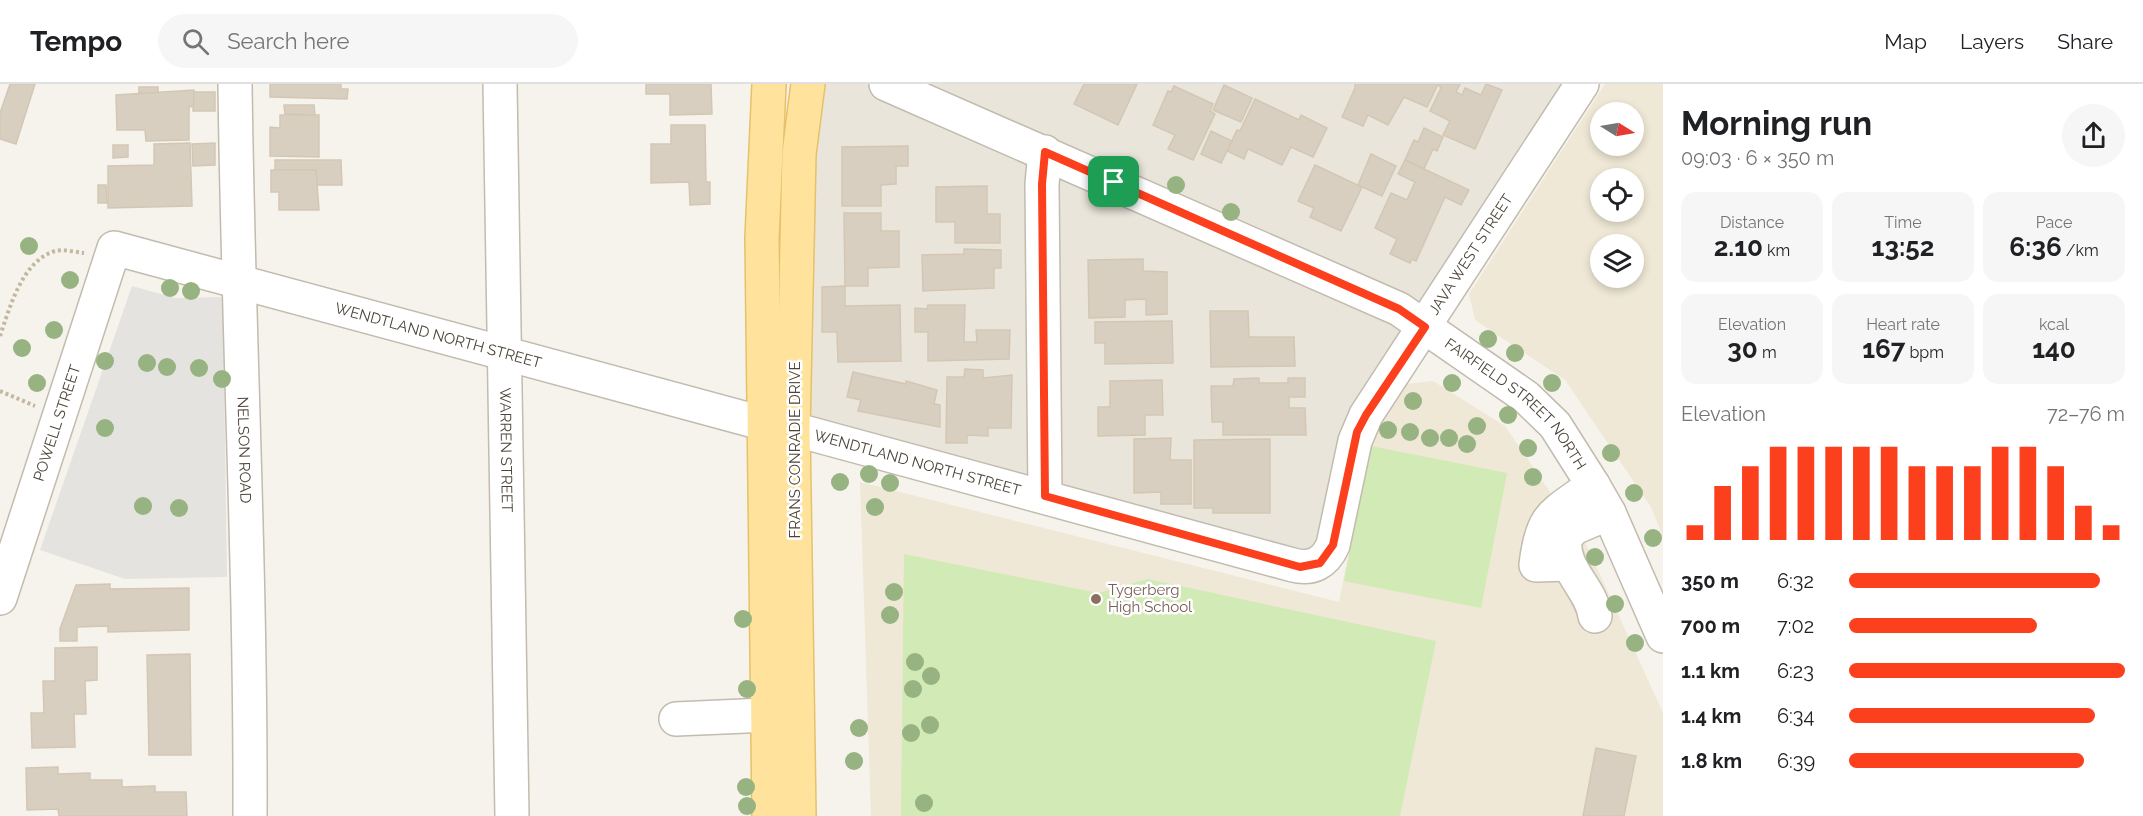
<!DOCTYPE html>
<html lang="en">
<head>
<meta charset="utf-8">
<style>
	body { margin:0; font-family:Raleway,sans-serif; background:#f6f6f6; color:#202124; height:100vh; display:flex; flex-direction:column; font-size:22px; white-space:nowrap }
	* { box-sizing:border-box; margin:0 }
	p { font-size:20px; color:#757577 }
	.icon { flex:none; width:33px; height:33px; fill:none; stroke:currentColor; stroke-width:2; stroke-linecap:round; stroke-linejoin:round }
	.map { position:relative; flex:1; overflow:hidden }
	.sheet { display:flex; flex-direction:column; background:#fff; width:480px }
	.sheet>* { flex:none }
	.needle { width:39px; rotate:101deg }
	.buttons { position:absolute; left:1590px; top:18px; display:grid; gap:12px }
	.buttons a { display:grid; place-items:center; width:54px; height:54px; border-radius:50%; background:#fff; box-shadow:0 3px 9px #0003; font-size:30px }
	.pin { position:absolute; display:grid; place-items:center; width:51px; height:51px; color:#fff; margin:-26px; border-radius:12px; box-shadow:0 3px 9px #0006 }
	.round { display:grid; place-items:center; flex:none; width:63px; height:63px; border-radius:32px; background:#f6f6f6 }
	.head { display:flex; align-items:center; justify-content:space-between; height:102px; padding:0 18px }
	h1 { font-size:33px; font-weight:700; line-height:45px }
	.stats { display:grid; grid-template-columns:repeat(3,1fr); gap:9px; height:102px; padding:6px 18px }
	.stats div { display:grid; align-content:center; border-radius:15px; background:#f6f6f6; text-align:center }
	.stats b { font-size:26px; font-weight:700 }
	.stats small { font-size:16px; font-weight:400 }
	.stats p { font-size:16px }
	.chart { height:168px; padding:12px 18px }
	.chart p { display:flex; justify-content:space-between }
	.chart svg { width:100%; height:108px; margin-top:6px; stroke:#fc3f1d; stroke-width:6 }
	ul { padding:0 18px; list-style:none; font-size:20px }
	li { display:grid; grid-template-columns:96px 72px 1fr; align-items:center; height:45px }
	li i { height:15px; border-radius:8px; background:#fc3f1d }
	header { display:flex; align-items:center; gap:36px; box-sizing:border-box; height:84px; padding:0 30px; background:#fff; border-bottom:2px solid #e0e0e0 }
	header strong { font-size:28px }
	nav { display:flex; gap:33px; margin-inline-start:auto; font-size:21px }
	.search { width:420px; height:54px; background:#f6f6f6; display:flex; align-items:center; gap:15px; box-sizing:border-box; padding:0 21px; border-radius:33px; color:#757577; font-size:22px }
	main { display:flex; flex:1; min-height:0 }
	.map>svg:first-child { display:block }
</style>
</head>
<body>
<header>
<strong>Tempo</strong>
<div class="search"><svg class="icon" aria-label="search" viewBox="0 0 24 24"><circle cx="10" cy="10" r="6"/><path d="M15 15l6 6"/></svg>Search here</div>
<nav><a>Map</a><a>Layers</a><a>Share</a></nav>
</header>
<main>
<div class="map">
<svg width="1663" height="732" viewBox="0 0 1663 732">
	<rect width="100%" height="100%" fill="#f6f3ec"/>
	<polygon fill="#eae5da" points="810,0 1582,0 1364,331 1324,475 795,344"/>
	<g fill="#efe8d6" fill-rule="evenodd">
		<path d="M1605 0H1663V453L1651 423 1565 296 1475 236 1469 210ZM1600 28H1634V62H1600ZM1600 94H1634V128H1600ZM1600 160H1634V194H1600Z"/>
		<polygon points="1433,297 1505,342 1587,462 1663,629 1663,732 871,732 860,398 1339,518 1370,358 1405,300"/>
	</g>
	<g fill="#d2eab5">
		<polygon points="1371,362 1507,389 1481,524 1344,497"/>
		<polygon points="904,470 1098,509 1148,495 1436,557 1400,732 901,732"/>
	</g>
	<polygon fill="#e5e3e0" points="132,202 175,214 223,213 227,493 125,495 40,466"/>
	<g fill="#d8cfc1" stroke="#d3c7b4" stroke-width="1.5">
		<polygon points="10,0 35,0 16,60 0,55 0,29"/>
		<polygon points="270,0 341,0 341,5 348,5 347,15 270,13"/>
		<polygon points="646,0 711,0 712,30 670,31 670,10 646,10"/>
		<polygon points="1084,0 1137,0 1118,41 1074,20"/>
		<polygon points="1355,0 1438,0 1427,23 1404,13 1388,41 1368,31 1363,42 1342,33 1355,4"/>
		<polygon points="1438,0 1460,0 1456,8 1462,11 1465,4 1481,11 1486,0 1502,6 1475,65 1443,51 1450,37 1430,27 1441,4"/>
		<polygon points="1224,1 1252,14 1241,38 1213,26"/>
		<polygon points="1174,2 1213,20 1210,27 1215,30 1193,76 1168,65 1175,51 1153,41 1168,7 1171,8"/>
		<rect x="139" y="3" width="19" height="6"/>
		<polygon points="194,6 195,22 189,23 189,56 146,57 145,46 117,46 116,11"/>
		<polygon points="194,8 215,8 215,27 193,27"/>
		<polygon points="1255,15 1299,36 1301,31 1327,44 1313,73 1291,63 1282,81 1248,65 1244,75 1227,67 1237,46 1240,47"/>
		<polygon points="284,21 314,21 315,31 285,30"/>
		<polygon points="280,31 319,31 319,73 270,72 270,43 280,44"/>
		<polygon points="671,41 705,41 706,98 710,98 710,120 690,121 689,98 651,99 651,60 671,60"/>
		<polygon points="1424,44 1443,53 1437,67 1433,65 1424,85 1405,76 1414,56 1418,58"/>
		<polygon points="1211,47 1232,57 1221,79 1201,70"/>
		<polygon points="190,59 192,122 108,124 108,82 154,81 154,60"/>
		<polygon points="215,59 215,81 193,82 192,60"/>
		<polygon points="113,61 128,61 128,73 113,74"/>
		<polygon points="908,62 908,82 896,82 896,100 881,101 881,122 842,122 842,63"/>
		<polygon points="1371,70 1396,82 1382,112 1358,101"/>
		<polygon points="275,76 341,76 342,101 317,101 316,86 275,86"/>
		<polygon points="1405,76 1469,106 1461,121 1445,113 1416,177 1412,175 1410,179 1390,170 1397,155 1375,144 1391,109 1407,116 1415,98 1398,90"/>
		<polygon points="1315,81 1362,103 1341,147 1310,133 1314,124 1298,117"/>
		<polygon points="271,86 316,86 319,126 279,126 279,108 271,108"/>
		<polygon points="98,101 106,101 107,119 98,119"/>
		<polygon points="987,102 987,130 1000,130 1000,159 955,159 955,138 936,138 936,103"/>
		<polygon points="844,129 881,129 881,147 899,147 899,183 868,184 868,202 845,202"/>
		<polygon points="964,165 1001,166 1001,184 994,184 994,204 923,207 922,171 964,170"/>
		<polygon points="1143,175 1143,187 1167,188 1167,230 1146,231 1146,215 1125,216 1125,233 1089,234 1088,176"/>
		<polygon points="845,202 845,222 900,221 901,277 838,278 837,248 822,248 822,203"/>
		<polygon points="928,221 965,221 964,258 977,258 976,246 1010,246 1009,275 928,277 928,248 915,248 915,224 927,225"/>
		<polygon points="1210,227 1248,227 1249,253 1294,253 1295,282 1211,283"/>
		<polygon points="1172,237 1173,279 1105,280 1105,259 1095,259 1095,238"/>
		<polygon points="965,285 983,286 983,294 1012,291 1011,344 988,344 988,352 967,351 967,359 946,359 947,293 964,293"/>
		<polygon points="853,288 906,300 906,297 937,306 934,320 940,321 940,343 858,327 861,316 847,313"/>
		<polygon points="1259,294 1259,299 1288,299 1288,294 1305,294 1305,313 1289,313 1289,324 1305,324 1306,351 1223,351 1223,338 1212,338 1211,302 1233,302 1234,295"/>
		<polygon points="1162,296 1163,331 1145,331 1145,351 1098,352 1098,323 1110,323 1110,297"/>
		<polygon points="1171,354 1170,376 1191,376 1191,420 1161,420 1161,408 1134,409 1134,355"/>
		<polygon points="1270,355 1270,429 1213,429 1213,424 1194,424 1194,356"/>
		<polygon points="110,500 110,505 189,504 189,546 108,548 108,542 77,543 77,557 60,557 60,545 76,501"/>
		<polygon points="97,563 97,596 85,597 86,630 74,630 75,663 32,664 31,629 44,629 43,597 55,597 55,564"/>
		<polygon points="190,570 191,671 149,671 147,571"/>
		<polygon points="1596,664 1636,672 1624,732 1583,732"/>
		<polygon points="58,683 58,690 90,689 90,696 122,696 122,703 155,702 155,708 186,708 187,732 59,732 58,725 27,726 26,684"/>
	</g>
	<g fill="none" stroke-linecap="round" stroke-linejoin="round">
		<g stroke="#c2bbae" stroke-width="36">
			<g id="minor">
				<path id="s1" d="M235 0C238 244 251 488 250 732"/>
				<path id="s2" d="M500 0 512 732"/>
				<path id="s3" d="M886 0 1399 225 1526 313 1555 341 1593 401 1609 429 1663 552"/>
				<path id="s4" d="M793 345 1293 481C1312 486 1325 479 1333 461L1355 357 1366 331 1582 0"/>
				<polyline points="1045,412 1042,100 1045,68"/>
				<path d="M1568 480 1536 481C1542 429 1553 431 1593 401"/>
				<path id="s5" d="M0 514 114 164 762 339"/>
				<path d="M1595 532C1591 503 1561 486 1565 454L1574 444 1609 429"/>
				<polyline points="676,635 767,631"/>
			</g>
		</g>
		<g stroke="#e6c16a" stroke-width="36">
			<g id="major">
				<polyline points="769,0 762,154 769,732"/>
				<polyline points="799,732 793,345 799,70 808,0"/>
			</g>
		</g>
		<g stroke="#c4b79f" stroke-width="4" stroke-dasharray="3 3" stroke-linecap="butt">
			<path d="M0 252C10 223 22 177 55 167 64 165 75 168 84 169"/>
			<polyline points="0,307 35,322"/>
		</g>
		<use href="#minor" stroke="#fff" stroke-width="33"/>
		<use href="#major" stroke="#ffe39c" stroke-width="33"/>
	</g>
	<g fill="#97b381">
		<circle cx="1176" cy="101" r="9"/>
		<circle cx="1231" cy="128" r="9"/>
		<circle cx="29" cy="162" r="9"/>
		<circle cx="70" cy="196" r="9"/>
		<circle cx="170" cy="204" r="9"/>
		<circle cx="191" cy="207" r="9"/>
		<circle cx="54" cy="246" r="9"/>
		<circle cx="1488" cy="255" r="9"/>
		<circle cx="22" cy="264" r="9"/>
		<circle cx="1515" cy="269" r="9"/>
		<circle cx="105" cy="277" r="9"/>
		<circle cx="147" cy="279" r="9"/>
		<circle cx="167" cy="283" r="9"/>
		<circle cx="199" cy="284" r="9"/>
		<circle cx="222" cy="295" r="9"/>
		<circle cx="37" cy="299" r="9"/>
		<circle cx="1452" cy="299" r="9"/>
		<circle cx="1552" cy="299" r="9"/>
		<circle cx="1413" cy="317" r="9"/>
		<circle cx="1508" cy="331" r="9"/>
		<circle cx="1477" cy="342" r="9"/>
		<circle cx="105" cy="344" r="9"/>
		<circle cx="1388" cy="346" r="9"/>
		<circle cx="1410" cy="348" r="9"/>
		<circle cx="1430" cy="354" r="9"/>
		<circle cx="1449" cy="354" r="9"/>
		<circle cx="1467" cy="360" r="9"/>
		<circle cx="1528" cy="364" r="9"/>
		<circle cx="1611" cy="369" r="9"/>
		<circle cx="869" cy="390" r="9"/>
		<circle cx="1533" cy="393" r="9"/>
		<circle cx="840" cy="398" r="9"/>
		<circle cx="890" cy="399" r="9"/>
		<circle cx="1634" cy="409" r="9"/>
		<circle cx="143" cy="422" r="9"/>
		<circle cx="875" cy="423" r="9"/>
		<circle cx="179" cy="424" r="9"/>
		<circle cx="1653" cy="454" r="9"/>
		<circle cx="1595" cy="473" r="9"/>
		<circle cx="894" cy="508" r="9"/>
		<circle cx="1615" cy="520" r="9"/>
		<circle cx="890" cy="531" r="9"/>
		<circle cx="743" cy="535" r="9"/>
		<circle cx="1635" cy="559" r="9"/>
		<circle cx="915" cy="578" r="9"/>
		<circle cx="931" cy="592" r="9"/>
		<circle cx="747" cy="605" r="9"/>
		<circle cx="913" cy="605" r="9"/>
		<circle cx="930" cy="641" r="9"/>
		<circle cx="859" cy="644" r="9"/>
		<circle cx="911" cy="649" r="9"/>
		<circle cx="854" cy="677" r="9"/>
		<circle cx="746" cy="703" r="9"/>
		<circle cx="924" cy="719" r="9"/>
		<circle cx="747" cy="722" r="9"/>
	</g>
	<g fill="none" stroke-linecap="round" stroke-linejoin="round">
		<g stroke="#fff" stroke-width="12">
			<polygon id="route" points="1045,68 1399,225 1425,243 1366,331 1357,348 1333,461 1320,479 1300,483 1045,412 1042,100"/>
		</g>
		<use href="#route" stroke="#fc3f1d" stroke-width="8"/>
	</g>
	<circle fill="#8d6e63" stroke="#fff" stroke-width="2" cx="1096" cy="515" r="6"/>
	<g text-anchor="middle" stroke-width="5" stroke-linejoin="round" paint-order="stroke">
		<g font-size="15" fill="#4b4439" stroke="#fff">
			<text dy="5" stroke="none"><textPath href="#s4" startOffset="894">JAVA WEST STREET</textPath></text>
			<text dy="5" stroke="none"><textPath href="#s5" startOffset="704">WENDTLAND NORTH STREET</textPath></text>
			<text dy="5" stroke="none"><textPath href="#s3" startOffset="712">FAIRFIELD STREET NORTH</textPath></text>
			<text dy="5" stroke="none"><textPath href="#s5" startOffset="184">POWELL STREET</textPath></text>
			<text dy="5" stroke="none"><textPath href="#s1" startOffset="366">NELSON ROAD</textPath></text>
			<text dy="5" stroke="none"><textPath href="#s2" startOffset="366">WARREN STREET</textPath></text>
			<text transform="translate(795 366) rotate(-90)" y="5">FRANS CONRADIE DRIVE</text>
			<text dy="5" stroke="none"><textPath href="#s4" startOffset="129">WENDTLAND NORTH STREET</textPath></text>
		</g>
		<g font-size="15" fill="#785e54" stroke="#fff" text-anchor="start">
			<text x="1108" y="511">Tygerberg<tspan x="1108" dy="17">High School</tspan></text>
		</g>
	</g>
</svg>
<div class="buttons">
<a><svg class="needle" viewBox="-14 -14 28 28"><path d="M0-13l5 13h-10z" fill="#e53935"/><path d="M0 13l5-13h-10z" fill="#757577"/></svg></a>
<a><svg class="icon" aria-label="locate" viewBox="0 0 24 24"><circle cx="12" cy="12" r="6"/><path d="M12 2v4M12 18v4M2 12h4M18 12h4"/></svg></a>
<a><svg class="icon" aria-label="layers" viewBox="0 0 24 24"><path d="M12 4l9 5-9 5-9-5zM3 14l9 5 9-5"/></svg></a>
</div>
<div class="pin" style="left:1114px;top:98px;background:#1e9e55"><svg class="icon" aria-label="arrive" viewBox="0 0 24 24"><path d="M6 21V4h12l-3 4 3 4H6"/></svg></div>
</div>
<section class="sheet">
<div class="head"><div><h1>Morning run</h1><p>09:03 · 6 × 350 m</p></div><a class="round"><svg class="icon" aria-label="share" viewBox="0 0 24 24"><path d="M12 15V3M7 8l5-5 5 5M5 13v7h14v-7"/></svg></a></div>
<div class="stats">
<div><p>Distance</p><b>2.10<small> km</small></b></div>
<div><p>Time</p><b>13:52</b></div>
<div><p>Pace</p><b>6:36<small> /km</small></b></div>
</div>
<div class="stats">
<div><p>Elevation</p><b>30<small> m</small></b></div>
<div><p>Heart rate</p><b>167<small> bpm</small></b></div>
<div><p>kcal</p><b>140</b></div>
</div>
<div class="chart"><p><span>Elevation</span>72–76 m</p>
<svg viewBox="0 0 160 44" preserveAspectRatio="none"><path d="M5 44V38M15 44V22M25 44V14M35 44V6M45 44V6M55 44V6M65 44V6M75 44V6M85 44V14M95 44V14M105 44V14M115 44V6M125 44V6M135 44V14M145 44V30M155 44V38"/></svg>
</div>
<ul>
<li><b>350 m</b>6:32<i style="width:91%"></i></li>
<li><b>700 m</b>7:02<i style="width:68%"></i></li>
<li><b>1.1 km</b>6:23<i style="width:100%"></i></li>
<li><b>1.4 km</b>6:34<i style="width:89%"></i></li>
<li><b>1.8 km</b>6:39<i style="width:85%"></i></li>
</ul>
</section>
</main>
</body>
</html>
